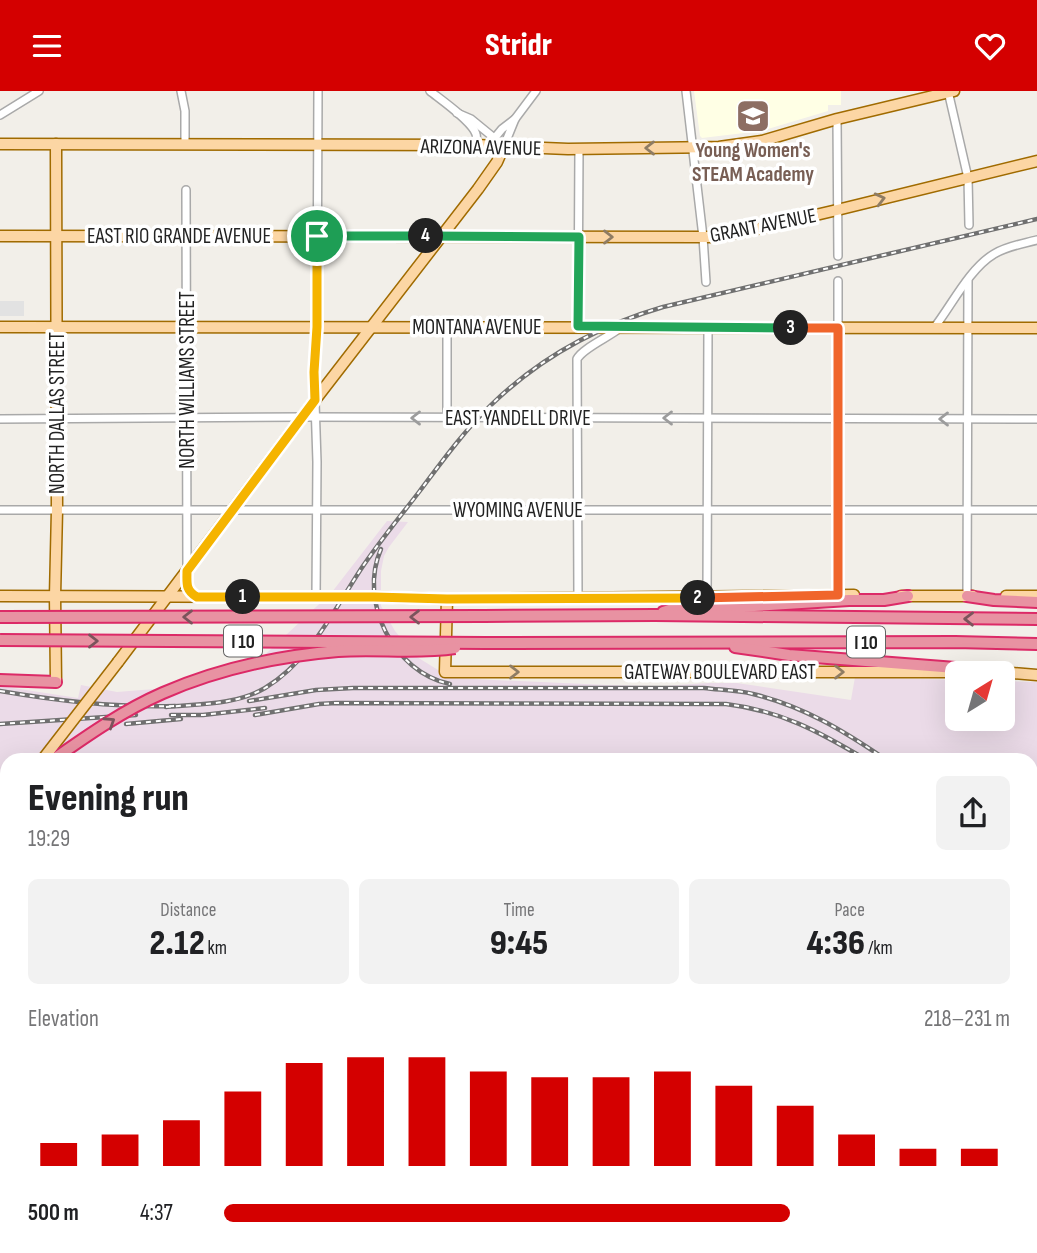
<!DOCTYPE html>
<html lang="en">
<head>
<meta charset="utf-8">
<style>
	body { margin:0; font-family:"Sofia Sans Condensed",sans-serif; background:#f2f2f2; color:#202124; height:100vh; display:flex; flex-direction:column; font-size:26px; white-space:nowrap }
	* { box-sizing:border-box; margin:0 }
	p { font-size:23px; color:#757577 }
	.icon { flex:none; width:38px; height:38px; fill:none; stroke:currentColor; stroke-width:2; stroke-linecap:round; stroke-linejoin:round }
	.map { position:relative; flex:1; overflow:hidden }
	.sheet { position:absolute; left:0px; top:662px; width:1038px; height:500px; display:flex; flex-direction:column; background:#fff; border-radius:21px 21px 0 0; box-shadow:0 7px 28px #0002 }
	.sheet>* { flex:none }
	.needle { width:46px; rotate:37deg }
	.controls { position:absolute; left:945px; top:570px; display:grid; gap:14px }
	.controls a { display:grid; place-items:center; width:70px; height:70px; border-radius:10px; background:#fff; box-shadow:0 7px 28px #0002; font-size:35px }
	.pin { position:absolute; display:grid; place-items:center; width:60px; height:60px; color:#fff; margin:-30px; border:4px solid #fff; border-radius:50%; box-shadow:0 2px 7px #0007 }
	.km { position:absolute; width:35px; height:35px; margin:-18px; border-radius:50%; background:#222; color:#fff; font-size:19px; line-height:35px; text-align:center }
	.round { display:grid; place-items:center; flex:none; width:74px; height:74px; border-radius:10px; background:#f2f2f2 }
	.summary { display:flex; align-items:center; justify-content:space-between; height:119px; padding:0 28px }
	h1 { font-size:38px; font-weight:800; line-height:52px }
	.stats { display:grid; grid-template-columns:repeat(3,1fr); gap:10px; height:119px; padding:7px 28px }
	.stats div { display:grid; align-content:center; border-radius:10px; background:#f2f2f2; text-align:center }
	.stats b { font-size:35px; font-weight:800 }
	.stats small { font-size:19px; font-weight:400 }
	.stats p { font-size:19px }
	.chart { height:196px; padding:14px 28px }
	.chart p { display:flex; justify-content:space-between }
	.chart svg { width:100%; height:126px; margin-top:7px; stroke:#d40000; stroke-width:6 }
	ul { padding:0 28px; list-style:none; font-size:23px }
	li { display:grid; grid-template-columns:112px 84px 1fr; align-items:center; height:52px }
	li i { height:18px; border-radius:9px; background:#d40000 }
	header { display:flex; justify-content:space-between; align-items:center; height:91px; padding:0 28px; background:#d40000; color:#fff; font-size:32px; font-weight:800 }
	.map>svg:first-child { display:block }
</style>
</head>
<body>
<header><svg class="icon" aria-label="menu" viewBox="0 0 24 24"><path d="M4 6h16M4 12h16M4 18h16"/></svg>Stridr<svg class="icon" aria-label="heart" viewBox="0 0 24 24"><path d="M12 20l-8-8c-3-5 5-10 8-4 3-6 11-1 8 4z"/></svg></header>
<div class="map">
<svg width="1037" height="1162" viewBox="0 0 1037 1162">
	<rect width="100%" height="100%" fill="#f2efe9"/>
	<polygon fill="#e0dfdf" points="462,1159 827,1160 827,1162 461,1162"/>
	<polygon fill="#ebdbe8" points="387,430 408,431 389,456 384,465 381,480 381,515 395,540 417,566 451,587 607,594 663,595 708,592 737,592 851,609 855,586 957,589 957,628 1003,628 1003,590 1037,591 1037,803 1031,800 1031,668 7,668 7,705 2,705 0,707 0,595 78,607 81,594 117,601 192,595 256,572 332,501"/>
	<polygon fill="#ffffe5" points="694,0 841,0 841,14 828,14 828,20 761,40 702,47 700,45"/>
	<rect fill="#e2e2e2" x="0" y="210" width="24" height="15"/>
	<polygon fill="#aad3df" points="1031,808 1037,810 1037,861 1031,861"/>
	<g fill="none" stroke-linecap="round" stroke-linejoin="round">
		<g stroke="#a9a9a9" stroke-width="10">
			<g id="minor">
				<polyline points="181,0 185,20 185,54"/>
				<path d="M430 0C440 8 472 30 476 43 477 46 476 51 476 54"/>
				<polyline points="686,0 703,146 706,191"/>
				<polyline points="948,0 968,87 969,134"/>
				<polyline points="457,22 471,28 504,55 515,28 536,0"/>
				<polyline points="0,24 39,0"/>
				<polyline points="837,28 838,165"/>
				<polyline points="493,49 502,38 515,28"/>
				<polyline points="186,99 187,479"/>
				<polyline points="838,190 838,504"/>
				<polyline points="578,235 579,58"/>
				<path d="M934 237C952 214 969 178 994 163 1007 155 1022 153 1037 149"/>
				<polyline points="447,327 447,236"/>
				<polyline points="0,328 302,326 1037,328"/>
				<polyline points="0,419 1037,419"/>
				<polyline points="967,505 968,190"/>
				<polyline points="316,507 317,371 314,281 317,236 318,0"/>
				<path d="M578 507 577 268C583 257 609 246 620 237"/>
				<polyline points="707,507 708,237"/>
				<polyline points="0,785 7,785"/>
				<polyline points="1031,870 1037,870"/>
				<polyline points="1031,882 1037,882"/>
				<polyline points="0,967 7,967"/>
				<polyline points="0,1058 7,1058"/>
				<polyline points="1031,1137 1037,1141"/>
				<polyline points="0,1150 7,1150"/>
				<polyline points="1031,1150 1037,1151"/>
				<polyline points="316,1155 317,1162"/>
				<polyline points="56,1162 56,1155"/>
				<polyline points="186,1162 186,1155"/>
				<polyline points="446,1162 446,1155"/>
				<polyline points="837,1162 837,1155"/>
			</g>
		</g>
		<g stroke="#a06b00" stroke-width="13">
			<g id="major">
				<polyline points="0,53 476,54 568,58 719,56 762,50 837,28 954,0"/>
				<polyline points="0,145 713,146 748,140 837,119 1037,70"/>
				<polyline points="0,236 1037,237"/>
				<polyline points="0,505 375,506 447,508 854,504"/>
				<polyline points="901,505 973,505"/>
				<polyline points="1006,505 1037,505"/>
				<polyline points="447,508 445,581 947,581"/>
				<polyline points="118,571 315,309 478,98 497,71 504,55"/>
				<polyline points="1000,581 1037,584"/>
				<polyline points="56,591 55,505 57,419 56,53"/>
				<polyline points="0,725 7,716"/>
				<polyline points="0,876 7,876"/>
				<polyline points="1031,876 1037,875"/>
				<polyline points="1031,995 1037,1000"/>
				<polyline points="1031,1007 1037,1012"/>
				<polyline points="1031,1070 1037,1061"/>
				<polyline points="962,1162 967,1155"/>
			</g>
		</g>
		<g stroke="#dc2a67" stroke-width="14">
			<g id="highway">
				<polyline points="967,505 994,509 1037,511"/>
				<polyline points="663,521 679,516 754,515 849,509 884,509 908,505"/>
				<polyline points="484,525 655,524 1037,528"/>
				<polyline points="485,552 955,551 1037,553"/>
				<polyline points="735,556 789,564 1007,581"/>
				<polyline points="0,589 56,591"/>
			</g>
		</g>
		<use href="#minor" stroke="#fff" stroke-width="7"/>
		<use href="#major" stroke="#fcd6a4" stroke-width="10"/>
		<use href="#highway" stroke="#e892a2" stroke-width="10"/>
		<g stroke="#707070" stroke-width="4.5">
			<g id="rail">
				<path d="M381 458C358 510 393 581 450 593"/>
				<path d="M0 600C58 610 116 617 175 615"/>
				<path d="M249 610 316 599 353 597H704C720 599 737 599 753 603 803 615 844 640 885 668"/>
				<path d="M166 616C199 613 236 614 265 597 309 571 334 519 361 478 379 451 399 427 419 401 441 372 463 341 490 315 539 267 598 235 663 216L1037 128"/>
				<polyline points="171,624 203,624 265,617"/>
				<path d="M255 624 319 613 336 612 726 613C781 620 818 640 865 668"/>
				<polyline points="0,633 136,624"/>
				<polyline points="126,633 181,628"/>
				<polyline points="1031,770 1037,774"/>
				<polyline points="1031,794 1037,796"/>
				<polyline points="298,1162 301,1155"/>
			</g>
		</g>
		<use href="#rail" stroke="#fff" stroke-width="2" stroke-dasharray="5" stroke-linecap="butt"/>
		<g stroke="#a06b00" stroke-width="13" stroke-linecap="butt">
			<polyline id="major-bridge" points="43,668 118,571"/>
		</g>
		<g stroke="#dc2a67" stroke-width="14" stroke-linecap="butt">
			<g id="highway-bridge">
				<polyline points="0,526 484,525"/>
				<polyline points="0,549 485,552"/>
				<path d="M54 668C88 644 124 619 163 602 218 578 278 565 338 560 377 557 416 563 455 557"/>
			</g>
		</g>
		<use href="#major-bridge" stroke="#fcd6a4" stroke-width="10"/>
		<use href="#highway-bridge" stroke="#e892a2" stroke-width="10"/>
	</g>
	<defs><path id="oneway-chevron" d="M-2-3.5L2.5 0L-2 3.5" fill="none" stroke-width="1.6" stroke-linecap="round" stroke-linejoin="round" transform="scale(1.75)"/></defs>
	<g stroke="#8f7c63">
		<use href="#oneway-chevron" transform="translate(650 57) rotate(180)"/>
		<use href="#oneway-chevron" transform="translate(880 108) rotate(-14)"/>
		<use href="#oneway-chevron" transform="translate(608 146)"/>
		<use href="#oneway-chevron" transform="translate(514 581)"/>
		<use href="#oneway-chevron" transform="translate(839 581)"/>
	</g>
	<g stroke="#9c9c9c">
		<use href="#oneway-chevron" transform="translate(416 327) rotate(-180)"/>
		<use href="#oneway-chevron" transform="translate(668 327) rotate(-180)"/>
		<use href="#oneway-chevron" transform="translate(944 328) rotate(180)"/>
	</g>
	<g stroke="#7b545c">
		<use href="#oneway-chevron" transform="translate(188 526) rotate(180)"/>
		<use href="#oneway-chevron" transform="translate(415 526) rotate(180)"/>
		<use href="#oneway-chevron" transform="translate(969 528) rotate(-179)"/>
		<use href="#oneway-chevron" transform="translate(93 550)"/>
		<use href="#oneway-chevron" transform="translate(110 631) rotate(-33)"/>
	</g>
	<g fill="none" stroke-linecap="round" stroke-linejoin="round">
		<g stroke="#fff" stroke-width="14">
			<path id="split-1" d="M243 506H197C185 499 187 492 187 480L315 309 314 281 317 236V145"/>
		</g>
		<g stroke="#fff" stroke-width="14">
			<polyline id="split-2" points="243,506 374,506 447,508 698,507"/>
		</g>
		<g stroke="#fff" stroke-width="14">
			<polyline id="split-3" points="698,507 838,504 838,237 791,237"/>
		</g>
		<g stroke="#fff" stroke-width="14">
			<polyline id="split-4" points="426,145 579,146 578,235 791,237"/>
		</g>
		<g stroke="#fff" stroke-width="14">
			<polyline id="split-5" points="317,145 426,145"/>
		</g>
		<use href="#split-1" stroke="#f5b400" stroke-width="9"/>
		<use href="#split-2" stroke="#f5b400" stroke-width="9"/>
		<use href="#split-3" stroke="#f0652b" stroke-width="9"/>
		<use href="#split-4" stroke="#22a559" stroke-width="9"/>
		<use href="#split-5" stroke="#22a559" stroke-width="9"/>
	</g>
	<defs>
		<g id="school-square" transform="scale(1.75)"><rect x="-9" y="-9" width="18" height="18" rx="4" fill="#8d6e63" stroke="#fff"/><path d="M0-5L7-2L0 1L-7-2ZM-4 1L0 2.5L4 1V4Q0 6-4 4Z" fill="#fff"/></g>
	</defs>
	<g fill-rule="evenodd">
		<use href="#school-square" x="753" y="25"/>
	</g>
	<g text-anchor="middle" stroke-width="7" stroke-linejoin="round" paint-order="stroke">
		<g fill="#fff" stroke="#646464" stroke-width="2">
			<rect x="224" y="534.5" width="38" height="31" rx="5"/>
			<rect x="847" y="535.5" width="38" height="31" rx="5"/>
		</g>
		<g font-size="19" font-weight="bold" fill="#222">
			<text x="243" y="557">I 10</text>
			<text x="866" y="558">I 10</text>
		</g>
		<g font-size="21" fill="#222" stroke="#fff">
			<text transform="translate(481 56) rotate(1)" y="7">ARIZONA AVENUE</text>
			<text transform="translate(763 134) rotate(-11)" y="7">GRANT AVENUE</text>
			<text x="179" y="152">EAST RIO GRANDE AVENUE</text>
			<text x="477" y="243">MONTANA AVENUE</text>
			<text transform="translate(187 289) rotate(-90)" y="7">NORTH WILLIAMS STREET</text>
			<text transform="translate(57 322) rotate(-90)" y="7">NORTH DALLAS STREET</text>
			<text x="518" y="334">EAST YANDELL DRIVE</text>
			<text x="518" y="426">WYOMING AVENUE</text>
			<text x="720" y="588">GATEWAY BOULEVARD EAST</text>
		</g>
		<g font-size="21" font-weight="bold" fill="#785e54" stroke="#fff">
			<text x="753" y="66">Young Women's<tspan x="753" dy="24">STEAM Academy</tspan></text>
		</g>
	</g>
</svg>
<div class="controls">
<a><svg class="needle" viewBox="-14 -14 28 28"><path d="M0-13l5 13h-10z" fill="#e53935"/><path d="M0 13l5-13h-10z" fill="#757577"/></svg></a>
</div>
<div class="pin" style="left:317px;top:145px;background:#1e9e55"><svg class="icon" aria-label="arrive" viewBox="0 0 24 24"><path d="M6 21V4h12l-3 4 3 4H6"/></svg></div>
<b class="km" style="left:243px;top:506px">1</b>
<b class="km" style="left:698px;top:507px">2</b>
<b class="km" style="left:791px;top:237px">3</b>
<b class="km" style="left:426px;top:145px">4</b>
<section class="sheet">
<div class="summary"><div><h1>Evening run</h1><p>19:29</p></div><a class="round"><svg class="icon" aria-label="share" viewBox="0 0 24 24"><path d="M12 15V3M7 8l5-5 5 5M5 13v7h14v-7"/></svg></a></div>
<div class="stats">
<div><p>Distance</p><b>2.12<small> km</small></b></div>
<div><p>Time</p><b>9:45</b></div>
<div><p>Pace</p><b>4:36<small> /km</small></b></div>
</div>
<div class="chart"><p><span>Elevation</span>218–231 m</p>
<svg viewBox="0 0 160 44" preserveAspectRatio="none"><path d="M5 44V36M15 44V33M25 44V28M35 44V18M45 44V8M55 44V6M65 44V6M75 44V11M85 44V13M95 44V13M105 44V11M115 44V16M125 44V23M135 44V33M145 44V38M155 44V38"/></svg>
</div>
<ul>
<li><b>500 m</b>4:37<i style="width:72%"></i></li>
</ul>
</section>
</div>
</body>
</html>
